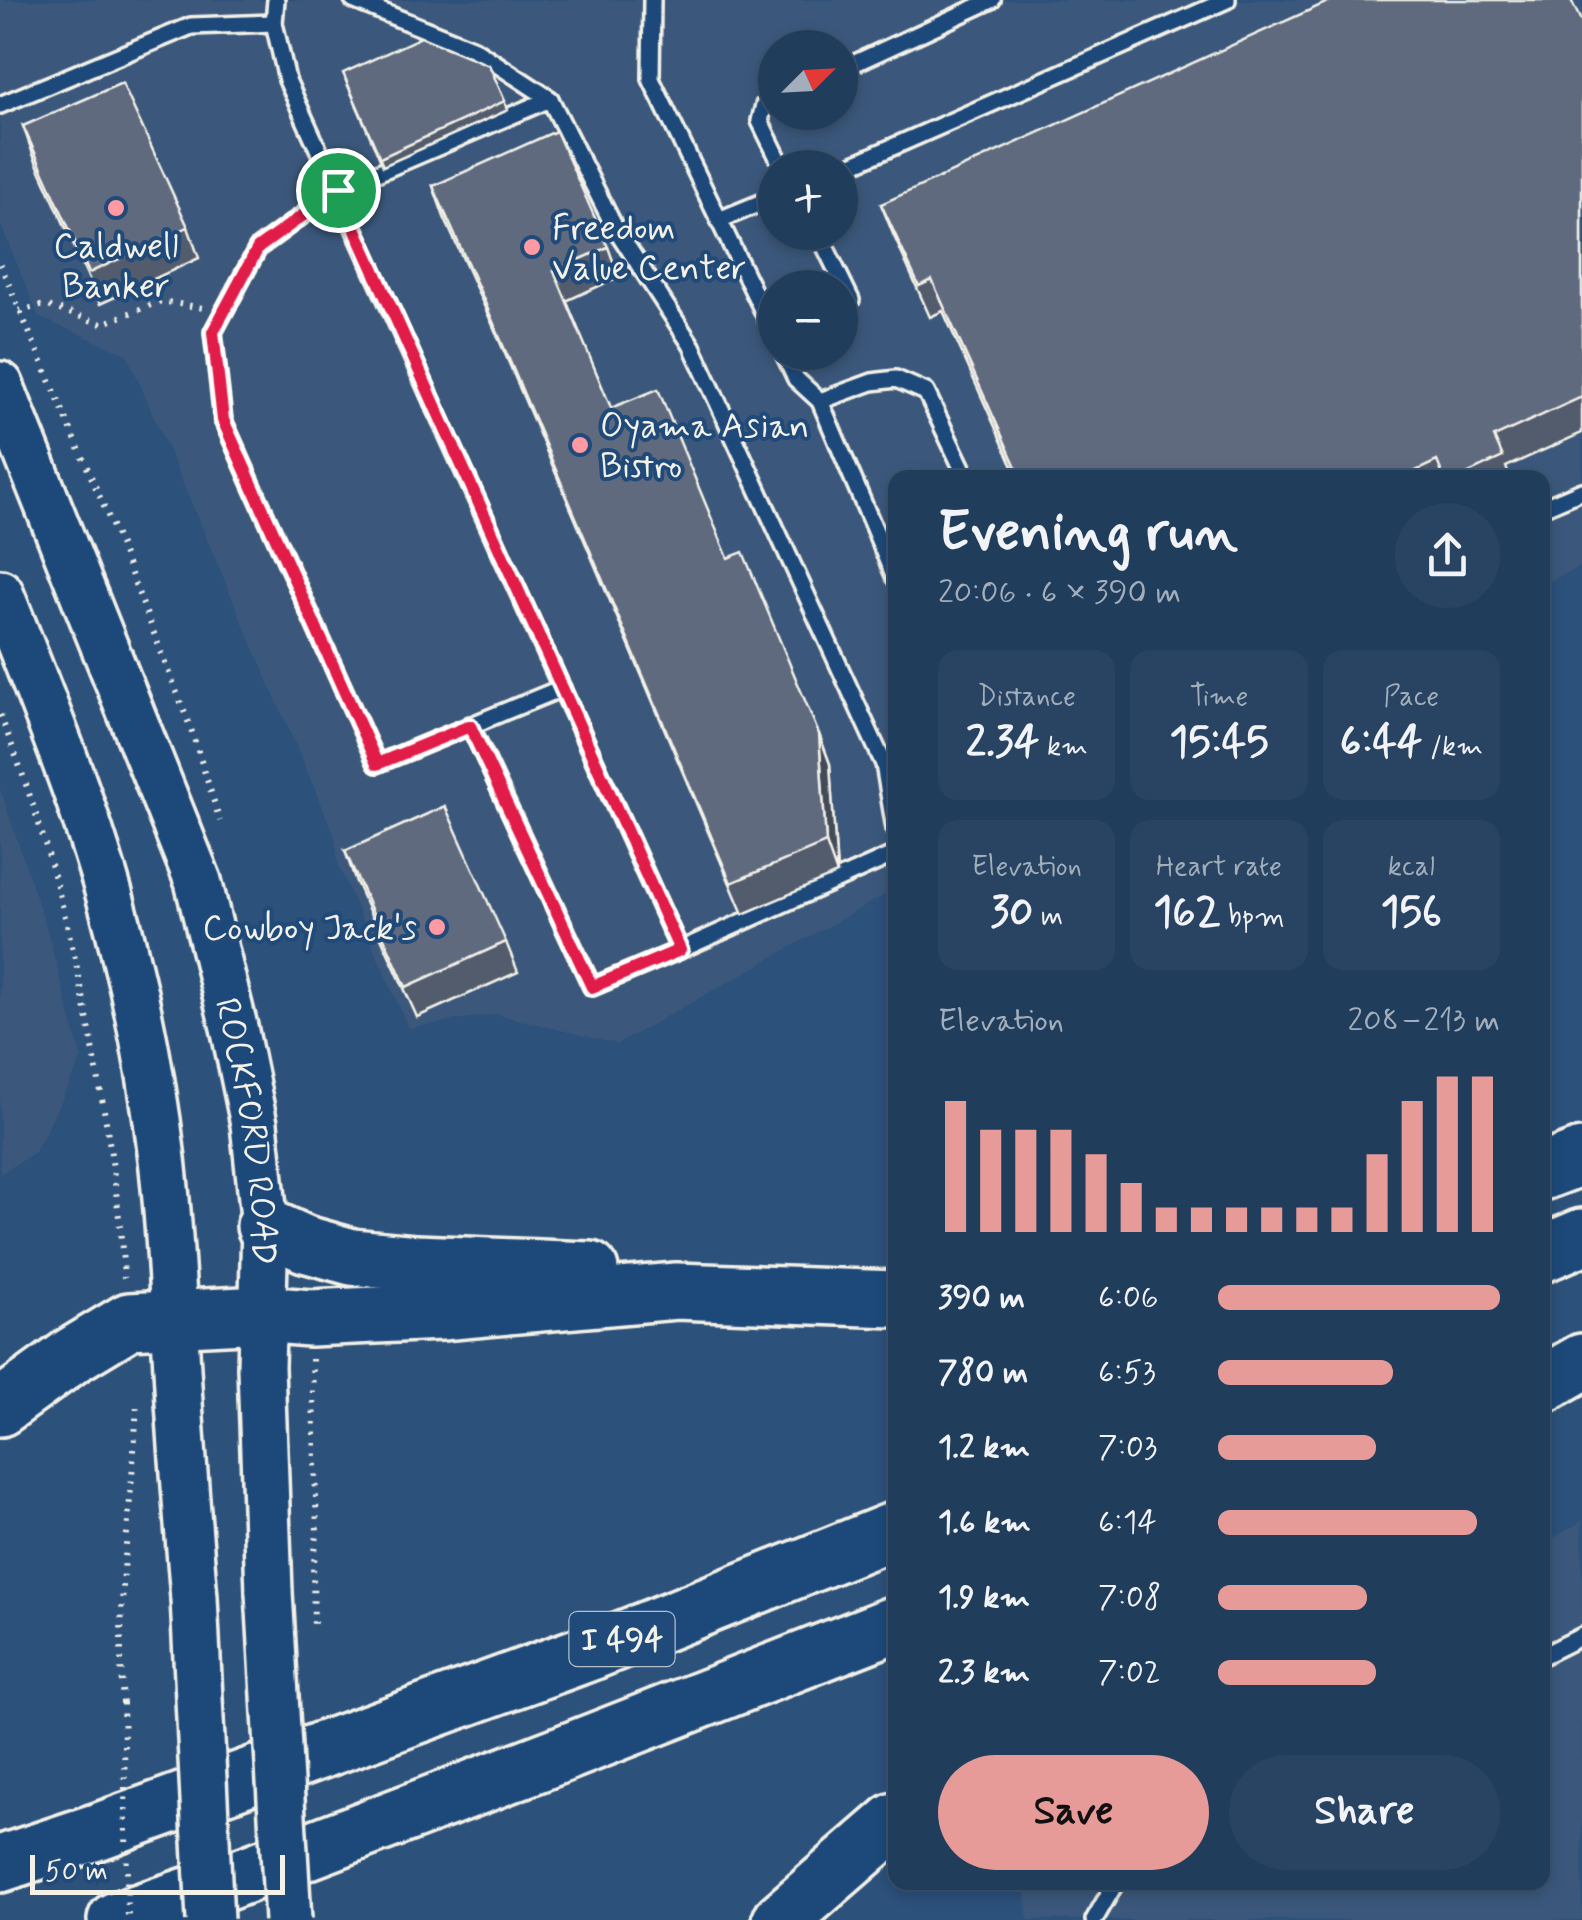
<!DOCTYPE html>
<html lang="en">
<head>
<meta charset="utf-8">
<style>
	body { margin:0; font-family:Mynerve,sans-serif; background:#294462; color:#f1f3f6; height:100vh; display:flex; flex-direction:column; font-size:38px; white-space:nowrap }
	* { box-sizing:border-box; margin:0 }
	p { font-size:32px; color:#a2aebb }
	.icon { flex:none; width:55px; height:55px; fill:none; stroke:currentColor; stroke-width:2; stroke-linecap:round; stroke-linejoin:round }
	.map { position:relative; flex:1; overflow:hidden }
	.drawer { position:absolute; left:888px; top:470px; width:662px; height:1420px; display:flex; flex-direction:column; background:#213d5c; border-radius:20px; box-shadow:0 5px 15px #0003,0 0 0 2px #3e5672 }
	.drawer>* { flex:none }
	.needle { width:65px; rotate:66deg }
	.tools { position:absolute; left:758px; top:30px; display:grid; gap:20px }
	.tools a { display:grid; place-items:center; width:100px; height:100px; border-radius:50%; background:#213d5c; box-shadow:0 5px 15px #0003,0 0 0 2px #3e5672; font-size:50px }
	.scale { position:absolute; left:30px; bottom:25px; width:255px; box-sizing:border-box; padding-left:10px; border:5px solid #f4f1e8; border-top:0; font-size:28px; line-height:35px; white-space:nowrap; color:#f4f1e8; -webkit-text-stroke:8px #1f4a7a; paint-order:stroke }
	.pin { position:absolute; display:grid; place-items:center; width:85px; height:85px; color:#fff; margin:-42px; border:5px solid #fff; border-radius:50%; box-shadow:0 2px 10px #0007 }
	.round { display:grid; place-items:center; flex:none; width:105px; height:105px; border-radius:52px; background:#294462 }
	.summary { display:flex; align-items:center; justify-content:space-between; height:170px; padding:0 50px }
	h1 { font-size:55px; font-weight:700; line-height:75px }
	.stats { display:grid; grid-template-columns:repeat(3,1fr); gap:15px; height:170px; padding:10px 50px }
	.stats div { display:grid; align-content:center; border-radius:20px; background:#294462; text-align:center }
	.stats b { font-size:42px; font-weight:700 }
	.stats small { font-size:28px; font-weight:400 }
	.stats p { font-size:28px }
	.chart { height:280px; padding:20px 50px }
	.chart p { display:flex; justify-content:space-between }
	.chart svg { width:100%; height:180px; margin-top:10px; stroke:#e69b98; stroke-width:6 }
	.action { display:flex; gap:20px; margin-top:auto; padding:20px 50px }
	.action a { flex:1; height:115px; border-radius:60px; background:#e69b98; color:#111; font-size:40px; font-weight:700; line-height:115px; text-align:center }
	.action a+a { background:#294462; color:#f1f3f6 }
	ul { padding:0 50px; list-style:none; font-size:32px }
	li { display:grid; grid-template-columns:160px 120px 1fr; align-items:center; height:75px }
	li i { height:25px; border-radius:12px; background:#e69b98 }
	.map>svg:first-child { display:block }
</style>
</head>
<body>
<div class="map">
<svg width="1582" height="1920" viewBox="0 0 1582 1920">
	<rect width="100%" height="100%" fill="#2c517b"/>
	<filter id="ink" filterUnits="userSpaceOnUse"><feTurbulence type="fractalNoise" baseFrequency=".01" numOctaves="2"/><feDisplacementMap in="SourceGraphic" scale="20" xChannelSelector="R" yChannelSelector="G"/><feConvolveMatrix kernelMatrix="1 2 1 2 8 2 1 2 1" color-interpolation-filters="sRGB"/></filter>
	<g filter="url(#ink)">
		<g fill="#3b597c" fill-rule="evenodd">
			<path d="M0 0H1582V566L1543 584 1542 478H895V889L617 1044 496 1014 408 1028 338 864 335 836 127 354 39 317 0 223ZM775 48H840V112H775ZM775 168H840V232H775ZM775 288H840V352H775Z"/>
			<polygon points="0,788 47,930 82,1059 35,1152 0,1174"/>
			<polygon points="1582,1521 1582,1920 1028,1920 1024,1886 1027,1882 1542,1882 1543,1544"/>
		</g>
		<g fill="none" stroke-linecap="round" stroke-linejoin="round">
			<g stroke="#f4f1e8" stroke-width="22">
				<g id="lane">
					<polyline points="276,0 274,23 287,80 680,950 895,854"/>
					<polyline points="353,0 474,49 550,99"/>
					<polyline points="652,0 651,79 775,336"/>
					<polyline points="840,70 992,0"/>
					<polyline points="775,100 764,105 760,121 783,168"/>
					<polyline points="0,105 191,26 274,23"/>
					<polyline points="840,170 1227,0"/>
					<polyline points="719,220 775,197"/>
					<polyline points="818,232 851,300"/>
					<polyline points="783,352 796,379 820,401 895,578"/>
					<polyline points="820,401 872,382 896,379 926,392 967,478"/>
					<polyline points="1542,508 1582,491"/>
					<polyline points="562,688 377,764 223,420 213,332 258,248 337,190 550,99 614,226 692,346 884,764 895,829"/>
					<polyline points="470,725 592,987 680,950"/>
					<polyline points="1542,1656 1582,1636"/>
					<polyline points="1094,1920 1116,1882"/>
				</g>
			</g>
			<g stroke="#f4f1e8" stroke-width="52">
				<g id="secondary">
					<path id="s1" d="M0 385 198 881 234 1027 254 1124 265 1226 261 1367 269 1592"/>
					<path d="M0 593C47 712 94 825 124 951 141 1019 154 1090 162 1159 172 1245 174 1331 180 1417 184 1477 189 1538 194 1598"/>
				</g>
			</g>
			<g stroke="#f4f1e8" stroke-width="62">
				<g id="highway">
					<polyline points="1542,1172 1582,1157"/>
					<polyline points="265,1226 305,1244 352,1257 416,1263 590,1270"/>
					<polyline points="1542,1254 1582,1237"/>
					<polyline points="1542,1385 1582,1362"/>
					<polyline points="0,1408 73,1355 129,1321 262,1314 310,1318 441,1312 676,1291 895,1299"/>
					<polyline points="0,1864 102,1830 591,1652 895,1530"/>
					<polyline points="116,1920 211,1888 557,1756 895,1624"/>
					<polyline points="781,1920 895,1821"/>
				</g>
			</g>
			<g stroke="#f4f1e8" stroke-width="6" stroke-dasharray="2.5 8" stroke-linecap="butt">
				<polyline points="0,264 114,530 191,729 220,821"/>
				<polyline points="19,311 45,305 102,324 161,301 203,308"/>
				<path d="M0 715C48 833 78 957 99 1082 111 1147 120 1212 124 1278"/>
				<polyline points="312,1359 317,1534 313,1571 314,1631"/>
				<path d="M123 1703C115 1602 133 1501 137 1400"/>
			</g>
			<use href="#lane" stroke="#1f4a7a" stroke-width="15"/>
			<use href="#secondary" stroke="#1f4a7a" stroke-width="45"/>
			<use href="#highway" stroke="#1f4a7a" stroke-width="55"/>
			<g stroke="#f4f1e8" stroke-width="52" stroke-linecap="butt">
				<g id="secondary-bridge">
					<polyline points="269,1592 288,1920"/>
					<polyline points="194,1598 210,1920"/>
				</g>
			</g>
			<polyline stroke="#f4f1e8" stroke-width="6" stroke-dasharray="2.5 8" stroke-linecap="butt" points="123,1703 128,1920"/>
			<use href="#secondary-bridge" stroke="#1f4a7a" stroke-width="45"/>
		</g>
		<g fill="#525c6d" stroke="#f4f1e8" stroke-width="2.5">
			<polygon points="1582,23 1582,433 1506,467 1510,478 1018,478 943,311 930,317 893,234 881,204"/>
			<polygon points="489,65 508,110 383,166 346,81"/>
			<polygon points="23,126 188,227 199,258 100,304 34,157"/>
			<polygon points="433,186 608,247 619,277 566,301 611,408 728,558 819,734 830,764 837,874 743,914 494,328 444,217"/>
			<polygon points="345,851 506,942 518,972 417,1017 356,882"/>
		</g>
		<polygon fill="#424b59" stroke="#f4f1e8" stroke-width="2.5" points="819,734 830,764 837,874 826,843"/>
		<g fill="#5f6b7f" stroke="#f4f1e8" stroke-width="2.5">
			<polygon points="1332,0 1571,0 1582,23 1582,397 1494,437 1503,457 1458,478 1444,478 1437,461 1401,478 1021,478 932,280 919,286 881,204"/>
			<polygon points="421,37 489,65 505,101 380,158 343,73"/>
			<polygon points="122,83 188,227 89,273 23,126"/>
			<polygon points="556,131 608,247 554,271 611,408 658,389 728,558 743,552 819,734 826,843 731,883 483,298 433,186"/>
			<polygon points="445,806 506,942 406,987 345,851"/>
		</g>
	</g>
	<g fill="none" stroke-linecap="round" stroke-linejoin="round" filter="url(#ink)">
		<g stroke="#fff" stroke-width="20">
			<polygon id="route" points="338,190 680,950 592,987 470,726 377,764 223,420 213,332 258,248"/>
		</g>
		<use href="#route" stroke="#e11d48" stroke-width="12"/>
	</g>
	<g fill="#ff9aa2" stroke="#1f4a7a" stroke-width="4">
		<circle cx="116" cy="208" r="10"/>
		<circle cx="532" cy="247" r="10"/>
		<circle cx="580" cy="445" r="10"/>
		<circle cx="437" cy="927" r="10"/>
	</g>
	<g text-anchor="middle" stroke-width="8" stroke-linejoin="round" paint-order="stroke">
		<rect fill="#1f4a7a" stroke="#b4bfc7" stroke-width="2.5" x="569.5" y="1612" width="105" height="54" rx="8"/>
		<g font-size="32" font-weight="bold" fill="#f4f1e8">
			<text x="622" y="1650">I 494</text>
		</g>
		<g font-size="35" fill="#f4f1e8" stroke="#1f4a7a" text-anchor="start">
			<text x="552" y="239">Freedom<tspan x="552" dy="40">Value Center</tspan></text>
			<text x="116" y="257" text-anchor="middle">Caldwell<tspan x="116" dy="40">Banker</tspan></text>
			<text x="600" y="437">Oyama Asian<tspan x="600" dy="40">Bistro</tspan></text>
			<text x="417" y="939" text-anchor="end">Cowboy Jack's</text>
		</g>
		<g font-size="35" fill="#f4f1e8" stroke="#1f4a7a">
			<text dy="12" stroke="none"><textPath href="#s1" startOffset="790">ROCKFORD ROAD</textPath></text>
		</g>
	</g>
</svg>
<div class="tools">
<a><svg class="needle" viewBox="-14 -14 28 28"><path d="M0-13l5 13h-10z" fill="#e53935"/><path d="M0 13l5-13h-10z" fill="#a2aebb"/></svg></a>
<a>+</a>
<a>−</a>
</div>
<div class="scale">50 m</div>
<div class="pin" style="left:338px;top:190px;background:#1e9e55"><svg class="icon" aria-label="arrive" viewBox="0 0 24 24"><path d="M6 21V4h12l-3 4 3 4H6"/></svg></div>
<section class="drawer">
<div class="summary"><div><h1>Evening run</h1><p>20:06 · 6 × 390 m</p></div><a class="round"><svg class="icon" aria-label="share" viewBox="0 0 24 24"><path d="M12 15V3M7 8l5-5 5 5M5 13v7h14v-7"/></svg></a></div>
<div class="stats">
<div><p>Distance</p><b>2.34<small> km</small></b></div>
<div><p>Time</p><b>15:45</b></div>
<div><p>Pace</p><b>6:44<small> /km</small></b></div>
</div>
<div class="stats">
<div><p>Elevation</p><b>30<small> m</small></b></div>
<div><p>Heart rate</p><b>162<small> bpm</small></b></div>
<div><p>kcal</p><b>156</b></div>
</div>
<div class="chart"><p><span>Elevation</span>208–213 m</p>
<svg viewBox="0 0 160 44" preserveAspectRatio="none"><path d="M5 44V12M15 44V19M25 44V19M35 44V19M45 44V25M55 44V32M65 44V38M75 44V38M85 44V38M95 44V38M105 44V38M115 44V38M125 44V25M135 44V12M145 44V6M155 44V6"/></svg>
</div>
<ul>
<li><b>390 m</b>6:06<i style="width:100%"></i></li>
<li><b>780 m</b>6:53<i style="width:62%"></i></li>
<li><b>1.2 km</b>7:03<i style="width:56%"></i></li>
<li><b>1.6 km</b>6:14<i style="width:92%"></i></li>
<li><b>1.9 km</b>7:08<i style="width:53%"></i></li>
<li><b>2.3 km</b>7:02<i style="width:56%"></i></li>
</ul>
<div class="action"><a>Save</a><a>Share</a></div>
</section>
</div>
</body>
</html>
